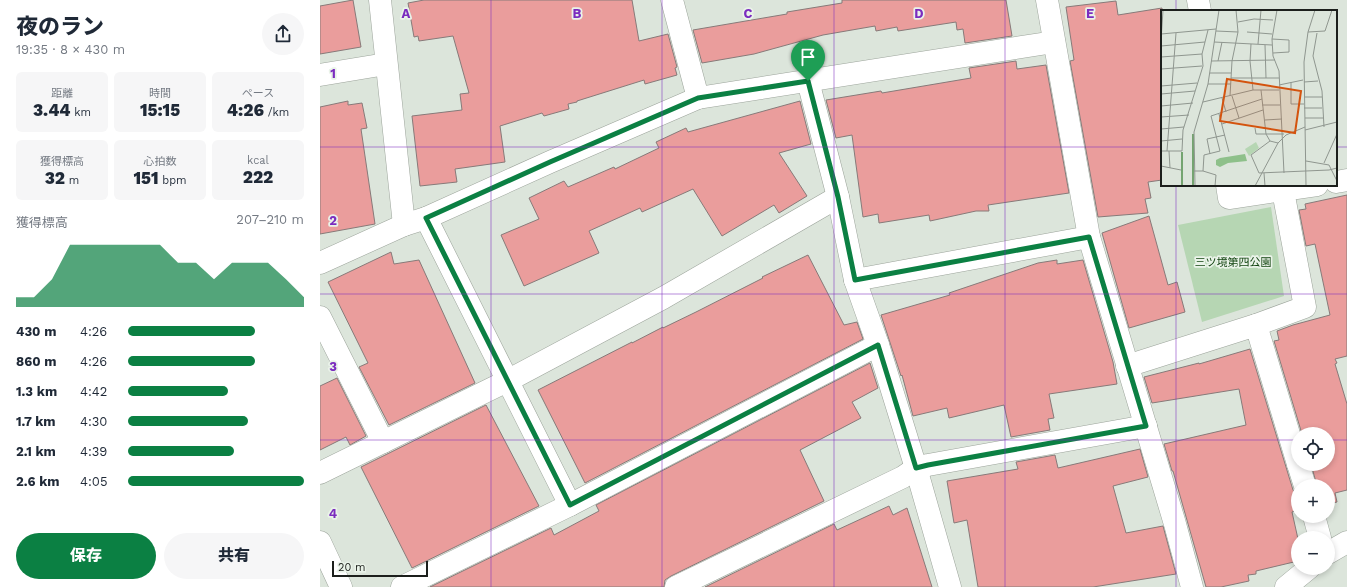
<!DOCTYPE html>
<html lang="ja">
<head>
<meta charset="utf-8">
<style>
	body { margin:0; font-family:"Work Sans","Noto Sans JP",sans-serif; background:#f6f6f7; color:#1f2937; height:100vh; display:flex; flex-direction:column; font-size:15px; white-space:nowrap }
	* { box-sizing:border-box; margin:0 }
	p { font-size:13px; color:#747a83 }
	.icon { flex:none; width:22px; height:22px; fill:none; stroke:currentColor; stroke-width:2; stroke-linecap:round; stroke-linejoin:round }
	.map { position:relative; flex:1; overflow:hidden }
	.details { display:flex; flex-direction:column; background:#fff; width:320px }
	.details>* { flex:none }
	.buttons { position:absolute; left:971px; top:427px; display:grid; gap:8px }
	.buttons a { display:grid; place-items:center; width:44px; height:44px; border-radius:50%; background:#fff; box-shadow:0 2px 6px #0003; font-size:20px }
	.scale { position:absolute; left:12px; bottom:10px; width:96px; box-sizing:border-box; padding-left:4px; border:2px solid #1c1f1c; border-top:0; font-size:11px; line-height:14px; white-space:nowrap; color:#1c1f1c; -webkit-text-stroke:3px #eaf3e9; paint-order:stroke }
	.pin { position:absolute; display:grid; place-items:center; width:34px; height:34px; color:#fff; margin:-41px -17px; border-radius:50% 50% 50% 0; rotate:-45deg; box-shadow:0 0 4px #0007 }
	.pin .icon { rotate:45deg }
	.round { display:grid; place-items:center; flex:none; width:42px; height:42px; border-radius:21px; background:#f6f6f7 }
	.overview { display:flex; align-items:center; justify-content:space-between; height:68px; padding:0 16px }
	h1 { font-size:22px; font-weight:800; line-height:30px }
	.metrics { display:grid; grid-template-columns:repeat(3,1fr); gap:6px; height:68px; padding:4px 16px }
	.metrics div { display:grid; align-content:center; border-radius:6px; background:#f6f6f7; text-align:center }
	.metrics b { font-size:17px; font-weight:800 }
	.metrics small { font-size:11px; font-weight:400 }
	.metrics p { font-size:11px }
	.chart { height:112px; padding:8px 16px }
	.chart p { display:flex; justify-content:space-between }
	.chart svg { width:100%; height:72px; margin-top:4px; fill:#0b8043; opacity:.7 }
	.primary-button { display:flex; gap:8px; margin-top:auto; padding:8px 16px }
	.primary-button a { flex:1; height:46px; border-radius:24px; background:#0b8043; color:#fff; font-size:16px; font-weight:800; line-height:46px; text-align:center }
	.primary-button a+a { background:#f6f6f7; color:#1f2937 }
	ul { padding:0 16px; list-style:none; font-size:13px }
	li { display:grid; grid-template-columns:64px 48px 1fr; align-items:center; height:30px }
	li i { height:10px; border-radius:5px; background:#0b8043 }
	main { display:flex; flex:1; min-height:0 }
	.map>svg:first-child { display:block }
</style>
</head>
<body>
<main>
<section class="details">
<div class="overview"><div><h1>夜のラン</h1><p>19:35 · 8 × 430 m</p></div><a class="round"><svg class="icon" aria-label="share" viewBox="0 0 24 24"><path d="M12 15V3M7 8l5-5 5 5M5 13v7h14v-7"/></svg></a></div>
<div class="metrics">
<div><p>距離</p><b>3.44<small> km</small></b></div>
<div><p>時間</p><b>15:15</b></div>
<div><p>ペース</p><b>4:26<small> /km</small></b></div>
</div>
<div class="metrics">
<div><p>獲得標高</p><b>32<small> m</small></b></div>
<div><p>心拍数</p><b>151<small> bpm</small></b></div>
<div><p>kcal</p><b>222</b></div>
</div>
<div class="chart"><p><span>獲得標高</span>207–210 m</p>
<svg viewBox="0 0 160 44" preserveAspectRatio="none"><path d="M0 44V38L10 38L20 27L30 6L40 6L50 6L60 6L70 6L80 6L90 17L100 17L110 27L120 17L130 17L140 17L150 27L160 38V44z"/></svg>
</div>
<ul>
<li><b>430 m</b>4:26<i style="width:72%"></i></li>
<li><b>860 m</b>4:26<i style="width:72%"></i></li>
<li><b>1.3 km</b>4:42<i style="width:57%"></i></li>
<li><b>1.7 km</b>4:30<i style="width:68%"></i></li>
<li><b>2.1 km</b>4:39<i style="width:60%"></i></li>
<li><b>2.6 km</b>4:05<i style="width:100%"></i></li>
</ul>
<div class="primary-button"><a>保存</a><a>共有</a></div>
</section>
<div class="map">
<svg width="1027" height="587" viewBox="0 0 1027 587">
	<rect width="100%" height="100%" fill="#dce5db"/>
	<polygon fill="#b6d6b3" points="951,207 964,296 882,322 858,225"/>
	<g fill="#ea9d9c" stroke="#877a79">
		<polygon points="33,0 41,47 0,54 0,6"/>
		<polygon points="104,0 312,0 319,41 348,34 357,67 355,68 357,75 325,84 324,80 257,101 257,102 248,104 249,109 224,116 222,113 180,126 185,162 135,169 137,182 100,186 92,116 142,110 140,94 149,93 133,36 99,41 98,36 94,37 88,3"/>
		<polygon points="522,0 686,0 692,36 645,43 643,29 637,30 636,22 578,31 577,27 556,31 555,26 503,35 434,54 382,63 373,30 467,14 467,12 522,3"/>
		<polygon points="796,1 798,15 842,8 842,180 828,182 831,198 825,199 828,213 778,217 750,61 754,60 746,7"/>
		<polygon points="696,61 697,69 726,65 749,193 668,205 669,211 656,211 610,221 609,215 559,223 558,214 543,217 532,135 516,138 506,100 561,91 562,93 651,78 649,68"/>
		<polygon points="28,101 28,105 42,103 47,128 41,129 55,224 0,234 0,107"/>
		<polygon points="480,101 491,144 459,153 487,196 459,213 454,205 402,236 373,189 322,212 320,208 269,231 279,253 204,286 181,235 219,219 209,198 244,181 248,187 294,167 295,169 339,148 336,142 366,128 368,132"/>
		<polygon points="1027,195 1027,356 1015,359 1017,363 1015,364 1027,404 1027,490 1015,493 1017,502 1008,504 1008,486 997,486 991,464 1008,464 1008,434 982,434 954,341 959,340 957,331 973,325 1010,315 995,244 986,246 979,210 986,209 985,204"/>
		<polygon points="829,216 848,285 857,282 865,312 809,328 782,233"/>
		<polygon points="71,252 74,264 99,260 155,383 69,425 39,367 48,363 8,282"/>
		<polygon points="488,255 524,325 537,322 543,339 265,483 218,390 312,342 312,343 343,327 343,328 376,312 443,278 442,277"/>
		<polygon points="737,260 737,264 763,260 793,362 797,384 729,394 734,418 728,419 730,430 691,437 684,405 629,418 627,408 593,416 582,375 581,376 561,315 630,295 629,293 718,263"/>
		<polygon points="930,349 973,490 978,496 978,510 972,512 978,539 978,561 936,571 936,574 928,575 929,581 901,587 886,587 853,471 852,471 844,444 926,425 919,389 832,403 824,377 879,363 879,364"/>
		<polygon points="550,363 558,388 532,402 541,418 480,450 504,501 351,576 345,580 344,587 110,587 231,528 234,535 279,511 276,505"/>
		<polygon points="17,378 46,436 30,445 26,437 0,450 0,386"/>
		<polygon points="166,405 219,506 92,568 41,467"/>
		<polygon points="820,449 828,477 793,486 806,533 843,526 856,574 773,587 658,587 647,520 634,523 627,481 698,469 696,462 735,455 738,468"/>
		<polygon points="569,506 573,515 587,508 612,587 385,587 514,524 517,530"/>
	</g>
	<g fill="none" stroke-linecap="round" stroke-linejoin="round">
		<g stroke="#9ca49b" stroke-width="23">
			<g id="minor">
				<polyline points="60,0 84,225"/>
				<polyline points="352,0 378,98"/>
				<polyline points="727,0 769,237 855,524 872,587"/>
				<polyline points="878,0 880,11"/>
				<polyline points="0,75 66,64"/>
				<polyline points="488,81 518,197 535,280 558,345 596,468 630,587"/>
				<polyline points="1016,182 1027,180"/>
				<polyline points="907,185 909,198 997,185"/>
				<polyline points="106,218 250,505"/>
				<polyline points="0,263 84,225 106,218 230,162 378,98 734,42"/>
				<polyline points="535,280 769,237"/>
				<polyline points="0,317 63,442"/>
				<polyline points="936,325 985,307 963,191"/>
				<polyline points="807,366 936,325 978,464"/>
				<polyline points="978,464 985,486"/>
				<polyline points="0,473 187,381 343,298 518,197"/>
				<polyline points="994,516 1000,538"/>
				<polyline points="0,542 21,587"/>
				<polyline points="1008,553 1027,542"/>
				<polyline points="82,587 250,505 558,345"/>
				<polyline points="356,587 583,477 596,468 608,465 826,426"/>
				<polyline points="966,587 989,568"/>
			</g>
		</g>
		<use href="#minor" stroke="#fff" stroke-width="22"/>
	</g>
	<g fill="none" stroke-linecap="round" stroke-linejoin="round">
		<g stroke="#fff" stroke-width="8">
			<polygon id="route" points="488,81 518,197 535,280 769,237 826,426 608,465 596,468 558,345 250,505 106,218 230,162 378,98"/>
		</g>
		<use href="#route" stroke="#0b8043" stroke-width="5"/>
	</g>
	<path fill="none" stroke="#7b2cbf" stroke-width="1" stroke-opacity="0.55" d="M171 0V587M342 0V587M514 0V587M685 0V587M856 0V11M0 147H842M1016 147H1027M856 185V587M0 294H1027M0 440H978M1008 440H1027"/>
	<g text-anchor="middle" stroke-width="3.5" stroke-linejoin="round" paint-order="stroke">
		<g font-size="11" fill="#134511" stroke="#eaf3e9">
			<text x="913" y="266">三ツ境第四公園</text>
		</g>
	</g>
	<g transform="translate(841 10)">
		<rect width="176" height="176" fill="#dce5db"/>
		<path d="M95 132 98 138 88 146 84 139Z" fill="#b6d6b3"/>
		<path d="M84 144 86 151 67 153 59 157 55 155V150L59 148Z" fill="#8ec08a"/>
		<path fill="none" stroke="#74a470" stroke-width="2" d="M32 124V175M21 176V142"/>
		<path fill="none" stroke="#8f968f" stroke-width="1" d="M116 0 111 29 112 46 118 61 123 163M77 12 93 9 112 10M55 21 77 22M86 22 111 24M147 22 164 21 171 0M156 23 152 46 161 81 163 117M0 24 55 19M111 29 128 30V42L112 43M0 31 2 0M53 32 111 35M90 34 89 51 92 80M97 34 100 0M104 35 105 68M0 36 44 32M0 47 41 44M50 51 114 50M57 51 61 32M0 59 41 56M49 63H70M70 68H118M130 72V94H143M143 72 157 71M47 74H70M118 75 142 70M0 76 36 73M100 80 105 124 109 131M0 84 34 81M69 86 71 51 77 22 75 0M71 86 78 108M143 87H161M61 88 65 102M42 92 92 80H118M101 95H119M0 96 32 93M143 98H161M58 104 68 142M0 107 28 105M144 108H162M104 110 121 109M61 114 102 100M94 118 95 124H123M0 119 23 117M144 120 176 112M0 131 21 129M117 133 109 131 90 145 98 163 168 160 176 158M0 141H21L22 120 42 56 41 44 47 20M6 141 15 23M8 141 9 158M49 144 46 129 64 125M145 151 168 155 176 171M163 153 176 124M0 156 20 160M33 161H42L55 165 54 176M42 161 43 145 59 141 50 106 101 89M103 163 104 176M34 176 33 122 47 74 58 0M94 176 117 133 125 125 144 117M145 176 143 52 147 22 154 0"/>
		<path fill="#d4530e" fill-opacity="0.15" stroke="#d4530e" stroke-width="2" d="M66 69 140 81 134 123 59 111Z"/>
		<rect width="176" height="176" fill="none" stroke="#1c1f1c" stroke-width="2"/>
	</g>
	<g font-size="13" text-anchor="middle" font-weight="bold" fill="#7b2cbf" stroke="#eaf3e9" stroke-width="3.5" stroke-linejoin="round" paint-order="stroke">
		<text x="86" y="18">A</text>
		<text x="257" y="18">B</text>
		<text x="428" y="18">C</text>
		<text x="599" y="18">D</text>
		<text x="770" y="18">E</text>
		<text x="13" y="78">1</text>
		<text x="13" y="225">2</text>
		<text x="13" y="371">3</text>
		<text x="13" y="518">4</text>
	</g>
</svg>
<div class="buttons">
<a><svg class="icon" aria-label="locate" viewBox="0 0 24 24"><circle cx="12" cy="12" r="6"/><path d="M12 2v4M12 18v4M2 12h4M18 12h4"/></svg></a>
<a>+</a>
<a>−</a>
</div>
<div class="scale">20 m</div>
<div class="pin" style="left:488px;top:81px;background:#1e9e55"><svg class="icon" aria-label="arrive" viewBox="0 0 24 24"><path d="M6 21V4h12l-3 4 3 4H6"/></svg></div>
</div>
</main>
</body>
</html>
